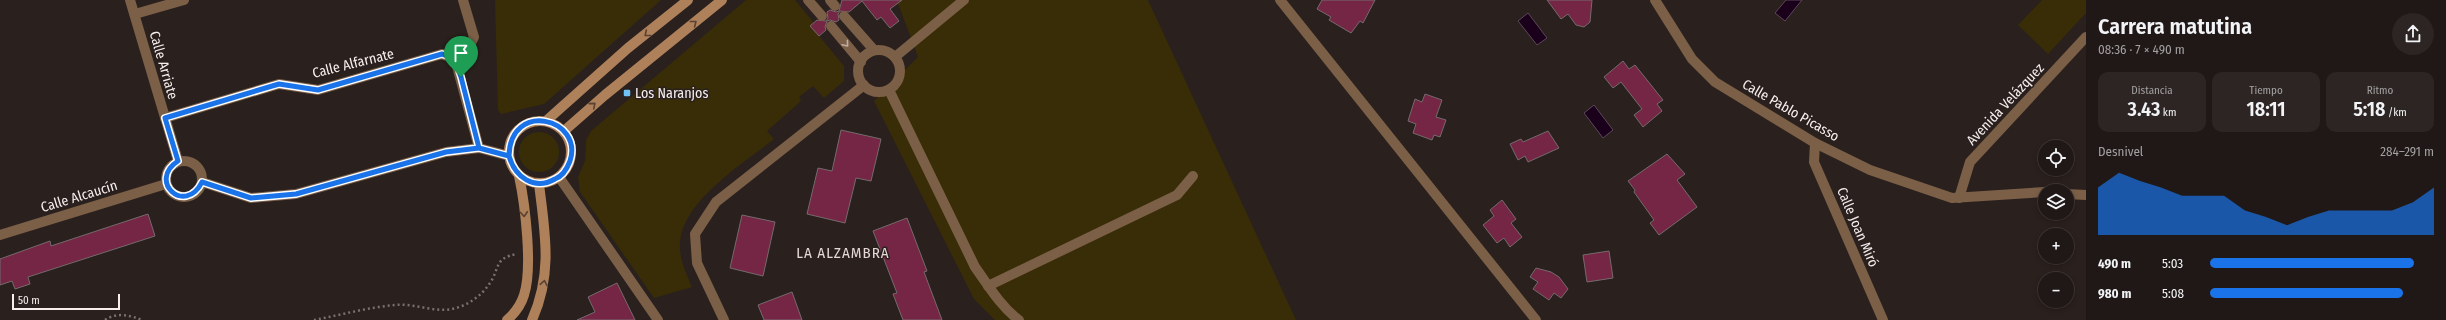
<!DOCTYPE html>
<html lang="es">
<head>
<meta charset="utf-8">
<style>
	body { margin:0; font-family:"Fira Sans Condensed",sans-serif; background:#2d2523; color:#f1f3f6; height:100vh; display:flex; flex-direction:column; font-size:15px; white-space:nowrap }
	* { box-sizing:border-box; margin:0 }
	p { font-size:13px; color:#a2a0a1 }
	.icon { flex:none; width:22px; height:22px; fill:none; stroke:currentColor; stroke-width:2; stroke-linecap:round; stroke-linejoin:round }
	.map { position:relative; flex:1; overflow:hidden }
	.drawer { display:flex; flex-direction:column; background:#201816; width:360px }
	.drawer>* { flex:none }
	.fabs { position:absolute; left:2038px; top:140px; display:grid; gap:8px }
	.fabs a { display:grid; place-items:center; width:36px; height:36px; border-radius:50%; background:#201816; box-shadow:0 2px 6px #0003,0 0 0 1px #3d3735; font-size:20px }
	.scale { position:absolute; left:12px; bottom:10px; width:108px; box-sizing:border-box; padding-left:4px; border:2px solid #f6efee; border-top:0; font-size:11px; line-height:14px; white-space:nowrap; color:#f6efee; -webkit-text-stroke:3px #2a201e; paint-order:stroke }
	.pin { position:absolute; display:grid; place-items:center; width:34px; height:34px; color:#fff; margin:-41px -17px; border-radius:50% 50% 50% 0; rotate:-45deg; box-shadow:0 0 4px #0007 }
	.pin .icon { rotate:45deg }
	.round { display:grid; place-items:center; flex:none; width:42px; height:42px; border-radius:21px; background:#2d2523 }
	.overview { display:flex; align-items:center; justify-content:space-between; height:68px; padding:0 12px }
	h1 { font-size:22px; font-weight:600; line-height:30px }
	.stats { display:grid; grid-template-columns:repeat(3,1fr); gap:6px; height:68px; padding:4px 12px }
	.stats div { display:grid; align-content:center; border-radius:10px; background:#2d2523; text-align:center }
	.stats b { font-size:20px; font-weight:600 }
	.stats small { font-size:11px; font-weight:400 }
	.stats p { font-size:11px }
	.chart { height:112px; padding:8px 12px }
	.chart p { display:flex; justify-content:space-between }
	.chart svg { width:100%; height:72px; margin-top:4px; fill:#1a73e8; opacity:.7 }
	ul { padding:0 12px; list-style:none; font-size:13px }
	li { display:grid; grid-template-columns:64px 48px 1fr; align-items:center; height:30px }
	li i { height:10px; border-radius:5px; background:#1a73e8 }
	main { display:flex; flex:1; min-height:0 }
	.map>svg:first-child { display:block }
</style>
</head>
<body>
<main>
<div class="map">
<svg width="2086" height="320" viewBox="0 0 2086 320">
	<rect width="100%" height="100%" fill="#2a201e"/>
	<g fill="#382d07">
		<polygon points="495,0 661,0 544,104 501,114 498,110"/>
		<path d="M746 0H795L814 23 811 26 844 66V81L824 98 813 86 799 97 801 101 767 131 774 139C743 164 682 201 680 243 679 259 686 273 692 287L654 298 580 192 578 177 585 161 586 140 591 131Z"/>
		<polygon points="893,0 1148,0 1296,320 995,320 974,299 874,101 918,57 899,6"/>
		<polygon points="2042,0 2086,0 2086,13 2048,54 2018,25"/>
		<circle cx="539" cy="152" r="20"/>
	</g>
	<g fill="#1a001a" stroke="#5c485a">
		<polygon points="1786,0 1802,0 1785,21 1775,13"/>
		<polygon points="1528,13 1547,38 1537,45 1518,21"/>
		<polygon points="1594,105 1613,130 1603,138 1584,113"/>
	</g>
	<g fill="#742644" stroke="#756a6d">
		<polygon points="842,0 902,0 890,9 899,21 890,28 881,17 877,20 862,1 849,12 840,11 838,14 839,20 836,22 830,20 827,21 825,27 826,30 819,36 810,26 817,20 826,21 828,18 827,12 830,10 836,12 839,11"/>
		<polygon points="1322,0 1375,0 1363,23 1360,21 1351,33 1329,20 1331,17 1317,9"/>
		<polygon points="1547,0 1592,0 1590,22 1584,27 1576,25 1568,14 1561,19"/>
		<polygon points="1623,61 1629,69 1635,65 1663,100 1657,104 1662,111 1643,127 1634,115 1642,109 1621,82 1613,88 1604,77"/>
		<polygon points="1425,94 1442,100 1436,117 1446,120 1440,137 1434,135 1432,140 1413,133 1416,124 1408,121 1415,99 1422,102"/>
		<polygon points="841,130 881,139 871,181 856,178 845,223 807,214 818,168 832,171"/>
		<polygon points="1548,131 1559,148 1528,162 1525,156 1518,160 1510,144 1521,139 1523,142"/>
		<polygon points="1667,154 1685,174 1677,180 1697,207 1659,235 1650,223 1654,220 1634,192 1635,190 1628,181"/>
		<polygon points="1502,200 1516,219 1511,223 1522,237 1510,247 1504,238 1497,243 1483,225 1494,216 1490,210"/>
		<polygon points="148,214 155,236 28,277 30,284 15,289 12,281 0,285 0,259 50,241 51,246"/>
		<polygon points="742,215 775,222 763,276 730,268"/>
		<polygon points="907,218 927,271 924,272 942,320 903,320 893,294 897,293 873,231"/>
		<polygon points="1609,251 1613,278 1587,282 1583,255"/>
		<polygon points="1536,268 1551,272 1559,277 1568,289 1561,298 1554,293 1549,300 1533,289 1538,282 1530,277"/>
		<polygon points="617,283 635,320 577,320 595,312 588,297"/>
		<polygon points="792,292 802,320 764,320 758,305"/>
	</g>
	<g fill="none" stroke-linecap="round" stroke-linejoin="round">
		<g stroke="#79706f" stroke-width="2.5" stroke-dasharray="2 3" stroke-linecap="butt">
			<path d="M105 320C117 312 129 315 142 320"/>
			<path d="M314 320C341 315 369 307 396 305 416 303 436 314 456 308 470 304 482 295 490 283 500 268 494 258 517 254"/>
		</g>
		<g stroke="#7b5f47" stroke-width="10">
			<polyline points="130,0 178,161"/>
			<polyline points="463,0 474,37 469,47 455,59 479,148"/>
			<polyline points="808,0 822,16"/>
			<polyline points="830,0 835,6"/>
			<polyline points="1280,0 1536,320"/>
			<polyline points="1655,0 1692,59 1715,82 1815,143 1870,170 1952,198 2045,192"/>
			<polyline points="135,14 184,0"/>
			<polyline points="844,16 874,50"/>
			<polyline points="831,26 861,62"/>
			<circle cx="879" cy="71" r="21"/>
			<polyline points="895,57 964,0"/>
			<path d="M889 90 975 267C988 285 1001 307 1019 320"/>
			<polyline points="165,118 279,84 318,90 442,54 455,59"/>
			<polyline points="1815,143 1814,162 1883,320"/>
			<circle cx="184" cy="179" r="18"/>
			<polyline points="559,177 658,320"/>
			<polyline points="202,182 251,198 296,194 446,152 479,148 509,156"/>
			<polyline points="2067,194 2086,195"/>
			<polyline points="1959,198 1970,162 2086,37"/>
			<polyline points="0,235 166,184"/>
			<polyline points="988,286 1177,195 1193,176"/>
			<polyline points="724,320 697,263 695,234 716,202 864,85"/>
		</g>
		<g stroke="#ae815a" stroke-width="10">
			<circle cx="540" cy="152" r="31"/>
			<polyline points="546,121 628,48 688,0"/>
			<polyline points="564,131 605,95 722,0"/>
			<path d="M507 320C515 313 521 305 524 295 533 268 525 204 519 176"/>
			<path d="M532 320C553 273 545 233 539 184"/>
		</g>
	</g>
	<defs><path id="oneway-chevron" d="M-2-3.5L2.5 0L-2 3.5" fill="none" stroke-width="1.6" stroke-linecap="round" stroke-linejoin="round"/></defs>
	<g stroke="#584233">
		<use href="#oneway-chevron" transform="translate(694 23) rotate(-38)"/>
		<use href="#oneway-chevron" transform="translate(647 34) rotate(141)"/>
		<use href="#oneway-chevron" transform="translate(593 105) rotate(-41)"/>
		<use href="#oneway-chevron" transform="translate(524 214) rotate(86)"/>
		<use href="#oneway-chevron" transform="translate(544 283) rotate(-79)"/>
	</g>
	<use stroke="#bfaea3" href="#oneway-chevron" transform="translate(846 44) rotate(50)"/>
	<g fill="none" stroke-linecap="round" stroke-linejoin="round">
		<g stroke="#fff" stroke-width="8">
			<path id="route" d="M461 77 455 59 442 54 318 90 279 84 165 118 178 161C147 181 185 216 202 182L251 198 296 194 446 152 479 148 509 156C515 177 534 191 555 179 563 176 567 169 570 161 584 118 510 100 509 156L479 148 461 77"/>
		</g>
		<use href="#route" stroke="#1a73e8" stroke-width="5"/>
	</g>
	<rect fill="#6fc2f4" stroke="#2a201e" stroke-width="1.5" x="623" y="89" width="8" height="8" rx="2"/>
	<g text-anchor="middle" stroke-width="3" stroke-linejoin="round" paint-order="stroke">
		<g font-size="14" fill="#f6efee" stroke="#2a201e">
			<text transform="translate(353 63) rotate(-14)" y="5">Calle Alfarnate</text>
			<text transform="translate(164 65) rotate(74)" y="5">Calle Arriate</text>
			<text transform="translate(2005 104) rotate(-47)" y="5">Avenida Velázquez</text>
			<text transform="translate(1791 110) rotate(30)" y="5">Calle Pablo Picasso</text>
			<text transform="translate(79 196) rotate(-17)" y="5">Calle Alcaucín</text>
			<text transform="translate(1858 227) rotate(67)" y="5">Calle Joan Miró</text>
		</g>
		<g font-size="14" fill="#f6efee" stroke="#2a201e" text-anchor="start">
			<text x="635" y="98">Los Naranjos</text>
		</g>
		<g font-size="15" letter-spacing="1" fill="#e6d8d6" stroke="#2a201e">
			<text x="843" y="258">LA ALZAMBRA</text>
		</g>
	</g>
</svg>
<div class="fabs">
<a><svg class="icon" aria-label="locate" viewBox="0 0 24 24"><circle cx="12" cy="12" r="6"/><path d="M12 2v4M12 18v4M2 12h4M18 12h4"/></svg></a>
<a><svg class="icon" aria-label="layers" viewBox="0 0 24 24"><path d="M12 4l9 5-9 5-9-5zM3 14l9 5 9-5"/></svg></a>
<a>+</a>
<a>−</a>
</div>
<div class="scale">50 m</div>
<div class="pin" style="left:461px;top:77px;background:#1e9e55"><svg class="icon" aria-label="arrive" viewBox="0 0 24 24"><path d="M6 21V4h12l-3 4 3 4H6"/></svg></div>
</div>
<section class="drawer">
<div class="overview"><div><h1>Carrera matutina</h1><p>08:36 · 7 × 490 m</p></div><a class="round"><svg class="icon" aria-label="share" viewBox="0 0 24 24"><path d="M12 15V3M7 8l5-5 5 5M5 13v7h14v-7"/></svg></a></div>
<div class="stats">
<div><p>Distancia</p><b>3.43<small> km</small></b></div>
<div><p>Tiempo</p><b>18:11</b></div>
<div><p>Ritmo</p><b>5:18<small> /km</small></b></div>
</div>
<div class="chart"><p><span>Desnivel</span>284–291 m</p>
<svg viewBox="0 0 160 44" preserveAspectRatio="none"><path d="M0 44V15L10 6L20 11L30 15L40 20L50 20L60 20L70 29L80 33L90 38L100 33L110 29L120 29L130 29L140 29L150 24L160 15V44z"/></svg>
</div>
<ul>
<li><b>490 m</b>5:03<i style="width:91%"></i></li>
<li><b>980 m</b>5:08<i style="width:86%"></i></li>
</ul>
</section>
</main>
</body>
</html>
